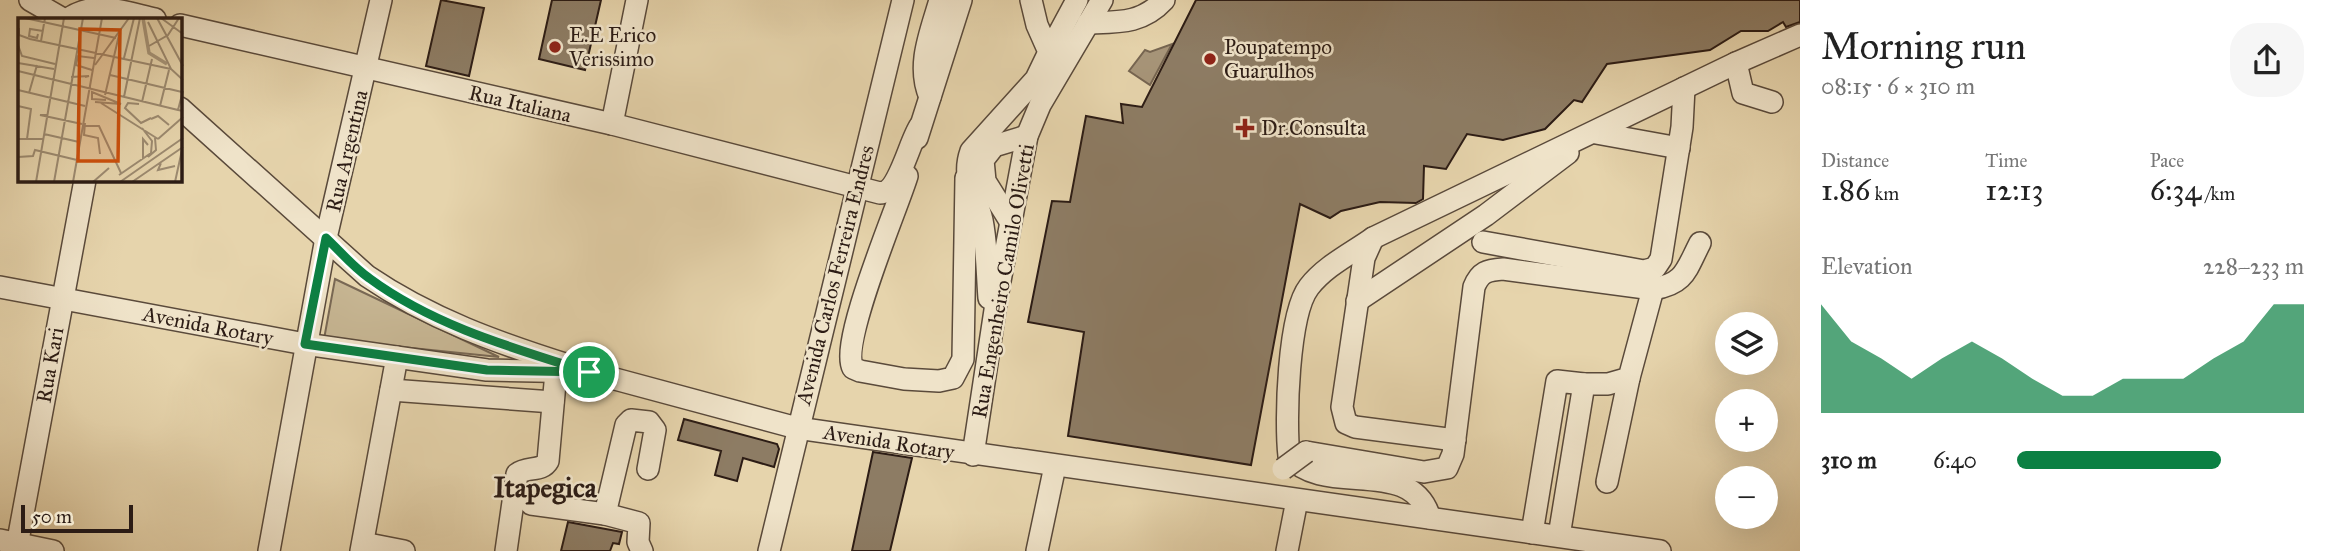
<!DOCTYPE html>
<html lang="en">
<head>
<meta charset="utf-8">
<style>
	body { margin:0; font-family:"IM FELL Great Primer",serif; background:#f6f6f6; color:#222; height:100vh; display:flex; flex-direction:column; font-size:26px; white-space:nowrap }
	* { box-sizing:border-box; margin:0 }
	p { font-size:23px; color:#767676 }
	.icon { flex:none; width:38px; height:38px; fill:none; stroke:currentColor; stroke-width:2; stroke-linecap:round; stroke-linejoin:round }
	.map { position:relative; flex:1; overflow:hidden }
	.side { display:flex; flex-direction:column; background:#fff; width:525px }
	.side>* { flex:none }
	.controls { position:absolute; left:1715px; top:312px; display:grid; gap:14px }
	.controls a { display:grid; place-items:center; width:63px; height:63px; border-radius:50%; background:#fff; box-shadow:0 7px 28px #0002; font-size:35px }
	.scale { position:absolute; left:21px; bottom:18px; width:112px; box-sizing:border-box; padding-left:7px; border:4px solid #2c1c15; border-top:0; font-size:19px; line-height:24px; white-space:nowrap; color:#2c1c15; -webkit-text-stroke:5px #efe3c9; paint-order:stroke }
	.pin { position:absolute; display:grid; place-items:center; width:60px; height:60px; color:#fff; margin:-30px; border:4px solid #fff; border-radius:50%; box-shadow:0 2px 7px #0007 }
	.round { display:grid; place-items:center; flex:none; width:74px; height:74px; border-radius:28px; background:#f6f6f6 }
	.head { display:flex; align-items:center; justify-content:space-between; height:119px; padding:0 21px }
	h1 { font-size:38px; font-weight:600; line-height:52px }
	.metrics { display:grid; grid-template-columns:repeat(3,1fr); gap:10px; height:119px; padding:7px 21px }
	.metrics div { display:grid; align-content:center }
	.metrics b { font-size:30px; font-weight:600 }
	.metrics small { font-size:19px; font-weight:400 }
	.metrics p { font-size:19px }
	.chart { height:196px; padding:14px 21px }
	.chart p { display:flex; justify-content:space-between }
	.chart svg { width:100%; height:126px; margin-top:7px; fill:#0b8043; opacity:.7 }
	ul { padding:0 21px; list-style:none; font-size:23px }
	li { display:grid; grid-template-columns:112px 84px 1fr; align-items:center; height:52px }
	li i { height:18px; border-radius:9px; background:#0b8043 }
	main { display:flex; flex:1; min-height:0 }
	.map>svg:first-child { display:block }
</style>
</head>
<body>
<main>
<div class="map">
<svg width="1800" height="551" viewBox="0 0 1800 551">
	<rect width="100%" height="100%" fill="#e6d4ac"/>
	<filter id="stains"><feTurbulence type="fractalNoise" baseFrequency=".00286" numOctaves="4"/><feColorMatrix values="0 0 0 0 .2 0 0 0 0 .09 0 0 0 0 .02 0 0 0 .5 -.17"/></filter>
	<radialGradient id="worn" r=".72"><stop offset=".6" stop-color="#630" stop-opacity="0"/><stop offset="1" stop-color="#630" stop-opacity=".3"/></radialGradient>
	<polygon fill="#c6b592" stroke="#796854" stroke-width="2" points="335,279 499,357 324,339"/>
	<polygon fill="#a79579" stroke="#766551" stroke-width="2" points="1172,44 1150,85 1129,71 1145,50 1150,52"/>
	<g fill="#8d7c64" stroke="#2c1c15" stroke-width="2">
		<polygon points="441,0 484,8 469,76 426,66"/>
		<polygon points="552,0 601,0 585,70 539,59"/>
		<polygon points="1196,0 1800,0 1800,22 1786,27 1783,22 1768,31 1741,31 1710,50 1607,64 1582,102 1574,100 1545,129 1503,140 1467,134 1446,169 1424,166 1423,199 1416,203 1380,202 1341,211 1330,218 1300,204 1251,465 1068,436 1084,332 1028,322 1052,201 1070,202 1086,116 1123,123 1121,104 1142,107"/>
		<polygon points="684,419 777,444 779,449 774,467 743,458 737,481 715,475 721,451 678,440"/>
		<polygon points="873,452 912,458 890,551 852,551"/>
		<polygon points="568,522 622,532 619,544 613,543 610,551 561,551"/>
	</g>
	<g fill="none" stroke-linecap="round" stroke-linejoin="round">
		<g stroke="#5a4a3b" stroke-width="24">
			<g id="minor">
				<polyline points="30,0 63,19"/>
				<path d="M68 19C95 0 124 12 155 19"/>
				<path d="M1088 23C1118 22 1142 24 1164 0"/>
				<path d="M180 25 612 124 880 193C899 193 909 142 920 126"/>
				<polyline points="1049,52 1077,0"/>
				<polyline points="1736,63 1743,93 1772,102"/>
				<path d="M930 97C916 65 931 32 940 0"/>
				<path d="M180 108 367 276C430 319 498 343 571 366"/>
				<polyline points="612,124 637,0"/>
				<polyline points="1596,133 1679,148"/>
				<polyline points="917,138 961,0"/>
				<path d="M907 176C897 209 839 343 853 368L860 371 904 379 939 381 953 378 963 359 966 178"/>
				<polyline points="1010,221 985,181 983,160 994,146 1027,136"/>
				<polyline points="1373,238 1364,258 1342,407 1346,423 1355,427 1455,440"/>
				<polyline points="1483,242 1644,271 1655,268 1661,259 1682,127 1684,88"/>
				<polyline points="0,287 305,344 487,370 589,372 797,428 1660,551"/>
				<path d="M989 298C987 273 987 245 982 220 976 193 961 179 971 151L1036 79 1049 52 1037 25 1031 0"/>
				<polyline points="1357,301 1486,215 1568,153"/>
				<polyline points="391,390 553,402"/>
				<path d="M1306 452 1424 472 1447 468 1453 454 1474 287C1480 272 1487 270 1503 269L1653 289C1685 284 1686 270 1700 243"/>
				<polyline points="973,455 997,297 1027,136 1040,105 1102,0"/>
				<polyline points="1607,482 1629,378"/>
				<polyline points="531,504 605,514"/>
				<path d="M1430 518C1411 454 1325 499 1289 456 1285 421 1288 314 1309 287 1325 266 1352 253 1373 238L1736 63 1800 35"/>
				<polyline points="1532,533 1557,381 1584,384"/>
				<polyline points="1559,536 1584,384 1608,384 1629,378 1653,289"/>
				<polyline points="0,540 53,551"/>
				<polyline points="363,543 404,551"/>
				<polyline points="16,551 85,180"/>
				<polyline points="269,551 326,238 381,0"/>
				<polyline points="361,551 397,357"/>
				<path d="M506 551 517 474C527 466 542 472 548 461L556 372"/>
				<polyline points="642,551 638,542 639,523 605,514 626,425 631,420 649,422 655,430 648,469"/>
				<polyline points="769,551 903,0"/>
				<polyline points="1037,551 1055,466"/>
				<polyline points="1287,551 1297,500"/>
			</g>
		</g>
		<use href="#minor" stroke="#efe3c9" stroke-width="21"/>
		<g stroke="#5a4a3b" stroke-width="24" stroke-linecap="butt">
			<polyline id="minor-bridge" points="1283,469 1306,452"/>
		</g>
		<use href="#minor-bridge" stroke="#efe3c9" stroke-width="21"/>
	</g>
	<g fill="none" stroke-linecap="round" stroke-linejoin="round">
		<g stroke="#fff" stroke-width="14">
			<path id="route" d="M326 238C340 251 353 267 369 278 434 326 513 348 589 372L487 370 305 344Z"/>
		</g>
		<use href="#route" stroke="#0b8043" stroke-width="9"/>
	</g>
	<g fill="#8f2418" stroke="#efe3c9" stroke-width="2.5">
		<circle cx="555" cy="47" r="7"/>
		<circle cx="1210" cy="59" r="7"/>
		<path d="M1241.5 117.5h7v7h7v7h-7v7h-7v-7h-7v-7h7z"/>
	</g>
	<g text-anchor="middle" stroke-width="5" stroke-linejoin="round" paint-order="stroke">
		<g font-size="21" fill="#2c1c15" stroke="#efe3c9" text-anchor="start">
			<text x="569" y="42">E.E Erico<tspan x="569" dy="24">Verissimo</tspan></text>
			<text x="1224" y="54">Poupatempo<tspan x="1224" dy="24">Guarulhos</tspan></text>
			<text x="1261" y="135">Dr.Consulta</text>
		</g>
		<g font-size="21" fill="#2c1c15" stroke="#efe3c9">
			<text transform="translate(520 104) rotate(13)" y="7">Rua Italiana</text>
			<text transform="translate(347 151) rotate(-77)" y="7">Rua Argentina</text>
			<text transform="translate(835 275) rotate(-76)" y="7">Avenida Carlos Ferreira Endres</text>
			<text transform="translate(1003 281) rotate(-80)" y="7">Rua Engenheiro Camilo Olivetti</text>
			<text transform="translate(208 326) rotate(11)" y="7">Avenida Rotary</text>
			<text transform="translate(50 365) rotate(-80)" y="7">Rua Kari</text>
			<text transform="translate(889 442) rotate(9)" y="7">Avenida Rotary</text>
		</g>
		<g font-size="28" font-weight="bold" fill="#2c1c15" stroke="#efe3c9">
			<text x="545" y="497">Itapegica</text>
		</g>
	</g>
	<g transform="translate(18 18)">
		<rect width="164" height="164" fill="#e6d4ac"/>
		<path fill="none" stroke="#a79579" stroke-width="3.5" d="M125 0 131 35 149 46"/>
		<path fill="none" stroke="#9c8a70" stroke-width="2" d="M7 0 98 20M139 0 165 48M143 0 165 16M130 4 153 51 165 62M1 10V17L12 21 153 51M20 16 19 20 11 18 12 11 25 13M23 23 27 0M0 27 4 38 37 46M131 28 150 17 161 0M106 40 116 0M0 45 36 51M77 47 111 0M74 52 58 47 60 38 76 40M0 53 160 92M92 57 164 74M53 59 71 58 67 59M0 72 67 88M165 73 160 92 165 93M11 75 19 47M87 77 101 17M106 79 122 0M77 84 103 86 74 74V81L88 82M124 84 134 41M83 85 140 121M121 86 110 85 107 90 123 105 133 100M0 88 13 91 9 121M142 88 151 52M29 97H22L64 106M133 101 140 98 151 107M67 105 66 117 80 120 82 136M66 108H81L103 155M26 116 61 124M0 121H25M140 121 165 99M0 139 15 138 17 132 59 142M130 139 138 132 137 120M125 141V121L130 127M143 145 140 152 157 148M101 157 133 135 134 123 124 110M18 164 46 0M36 164 65 0M55 164 84 0M75 164 91 150M102 164 165 120M114 164 165 129M157 164 164 132"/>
		<path fill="#cc500d" fill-opacity="0.15" stroke="#cc500d" stroke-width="3.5" d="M62 11 102 12 100 143H60Z"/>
		<rect width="164" height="164" fill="none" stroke="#2c1c15" stroke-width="3.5"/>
	</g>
	<rect width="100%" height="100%" filter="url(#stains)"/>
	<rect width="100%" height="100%" fill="url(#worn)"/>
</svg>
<div class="controls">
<a><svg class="icon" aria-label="layers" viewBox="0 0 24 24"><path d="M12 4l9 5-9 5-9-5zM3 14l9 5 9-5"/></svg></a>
<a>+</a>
<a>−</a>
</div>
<div class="scale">50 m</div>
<div class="pin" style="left:589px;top:372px;background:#1e9e55"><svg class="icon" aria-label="arrive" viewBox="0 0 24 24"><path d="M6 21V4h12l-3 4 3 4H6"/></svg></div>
</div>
<section class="side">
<div class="head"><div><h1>Morning run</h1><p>08:15 · 6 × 310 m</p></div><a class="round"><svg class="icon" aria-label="share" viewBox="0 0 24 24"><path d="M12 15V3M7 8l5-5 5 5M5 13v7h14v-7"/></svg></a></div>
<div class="metrics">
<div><p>Distance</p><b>1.86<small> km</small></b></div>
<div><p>Time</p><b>12:13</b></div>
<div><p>Pace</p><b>6:34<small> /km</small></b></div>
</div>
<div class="chart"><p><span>Elevation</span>228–233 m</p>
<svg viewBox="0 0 160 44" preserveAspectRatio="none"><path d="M0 44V6L10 19L20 25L30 32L40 25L50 19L60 25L70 32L80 38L90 38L100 32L110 32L120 32L130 25L140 19L150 6L160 6V44z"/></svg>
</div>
<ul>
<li><b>310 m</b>6:40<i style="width:71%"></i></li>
</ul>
</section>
</main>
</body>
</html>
